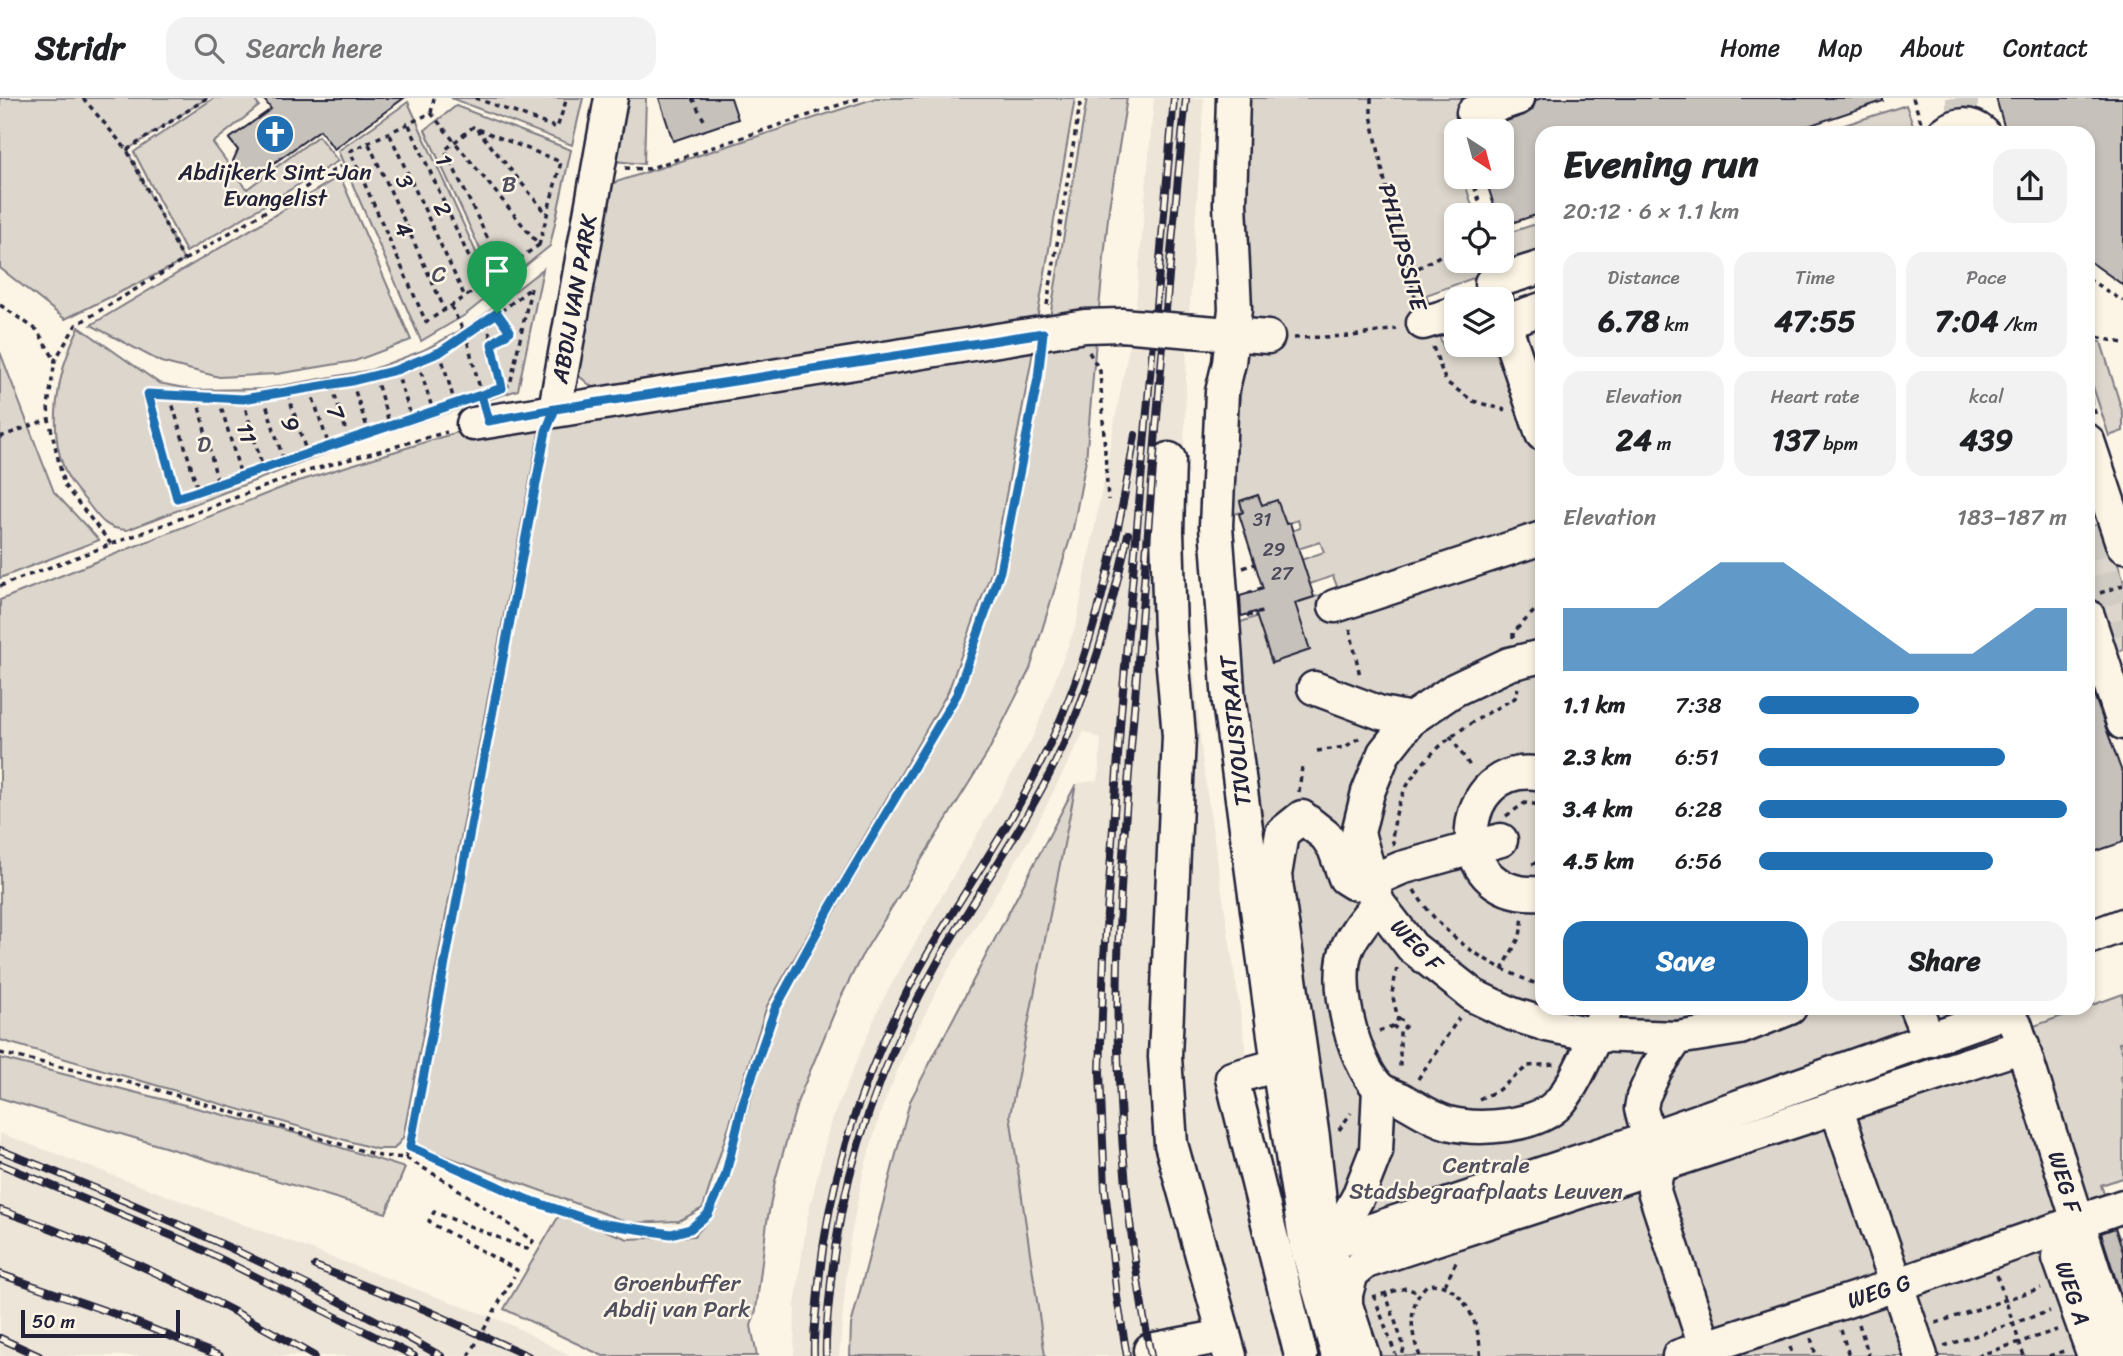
<!DOCTYPE html>
<html lang="en">
<head>
<meta charset="utf-8">
<style>
	body { margin:0; font-family:Sriracha,sans-serif; background:#f2f2f2; color:#202124; height:100vh; display:flex; flex-direction:column; font-size:26px; white-space:nowrap }
	* { box-sizing:border-box; margin:0 }
	p { font-size:23px; color:#757577 }
	.icon { flex:none; width:38px; height:38px; fill:none; stroke:currentColor; stroke-width:2; stroke-linecap:round; stroke-linejoin:round }
	.map { position:relative; flex:1; overflow:hidden }
	.side { position:absolute; left:1535px; top:28px; width:560px; height:889px; display:flex; flex-direction:column; background:#fff; border-radius:21px; box-shadow:0 4px 10px #0003 }
	.side>* { flex:none }
	.needle { width:46px; rotate:144deg }
	.controls { position:absolute; left:1444px; top:21px; display:grid; gap:14px }
	.controls a { display:grid; place-items:center; width:70px; height:70px; border-radius:14px; background:#fff; box-shadow:0 4px 10px #0003; font-size:35px }
	.scale { position:absolute; left:21px; bottom:18px; width:159px; box-sizing:border-box; padding-left:7px; border:4px solid #22223b; border-top:0; font-size:19px; line-height:24px; white-space:nowrap; color:#22223b; -webkit-text-stroke:5px #fcf5e5; paint-order:stroke }
	.pin { position:absolute; display:grid; place-items:center; width:60px; height:60px; color:#fff; margin:-72px -30px; border-radius:50% 50% 50% 0; rotate:-45deg; box-shadow:0 0 7px #0007 }
	.pin .icon { rotate:45deg }
	.round { display:grid; place-items:center; flex:none; width:74px; height:74px; border-radius:21px; background:#f2f2f2 }
	.summary { display:flex; align-items:center; justify-content:space-between; height:119px; padding:0 28px }
	h1 { font-size:38px; font-weight:700; line-height:52px }
	.metrics { display:grid; grid-template-columns:repeat(3,1fr); gap:10px; height:119px; padding:7px 28px }
	.metrics div { display:grid; align-content:center; border-radius:18px; background:#f2f2f2; text-align:center }
	.metrics b { font-size:30px; font-weight:700 }
	.metrics small { font-size:19px; font-weight:400 }
	.metrics p { font-size:19px }
	.chart { height:196px; padding:14px 28px }
	.chart p { display:flex; justify-content:space-between }
	.chart svg { width:100%; height:126px; margin-top:7px; fill:#1f6fb2; opacity:.7 }
	.primary-button { display:flex; gap:14px; margin-top:auto; padding:14px 28px }
	.primary-button a { flex:1; height:80px; border-radius:21px; background:#1f6fb2; color:#fff; font-size:28px; font-weight:700; line-height:80px; text-align:center }
	.primary-button a+a { background:#f2f2f2; color:#202124 }
	ul { padding:0 28px; list-style:none; font-size:23px }
	li { display:grid; grid-template-columns:112px 84px 1fr; align-items:center; height:52px }
	li i { height:18px; border-radius:9px; background:#1f6fb2 }
	header { display:flex; align-items:center; gap:42px; box-sizing:border-box; height:98px; padding:0 35px; background:#fff; border-bottom:2px solid #e0e0e0 }
	header strong { font-size:33px }
	nav { display:flex; gap:38px; margin-inline-start:auto; font-size:24px }
	.search { width:490px; height:63px; background:#f2f2f2; display:flex; align-items:center; gap:18px; box-sizing:border-box; padding:0 24px; border-radius:21px; color:#757577; font-size:26px }
	.map>svg:first-child { display:block }
</style>
</head>
<body>
<header>
<strong>Stridr</strong>
<div class="search"><svg class="icon" aria-label="search" viewBox="0 0 24 24"><circle cx="10" cy="10" r="6"/><path d="M15 15l6 6"/></svg>Search here</div>
<nav><a>Home</a><a>Map</a><a>About</a><a>Contact</a></nav>
</header>
<div class="map">
<svg width="2123" height="1258" viewBox="0 0 2123 1258">
	<rect width="100%" height="100%" fill="#fcf5e5"/>
	<filter id="ink" filterUnits="userSpaceOnUse"><feTurbulence type="fractalNoise" baseFrequency=".0143" numOctaves="2"/><feDisplacementMap in="SourceGraphic" scale="14" xChannelSelector="R" yChannelSelector="G"/><feConvolveMatrix kernelMatrix="1 2 1 2 8 2 1 2 1" color-interpolation-filters="sRGB"/></filter>
	<g filter="url(#ink)">
		<g fill="#ece5d8">
			<polygon points="1154,0 1204,0 1187,246 1184,356 1188,513 1203,668 1255,1011 1325,1258 1045,1258 1010,1017 1076,686 1098,682 1101,641 1084,633 1030,740 944,879 904,957 882,1010 863,1075 849,1148 839,1258 794,1258 795,1208 807,1121 830,1026 882,903 1034,637 1076,527 1135,217"/>
			<polygon points="0,1035 512,1227 570,1258 0,1258"/>
		</g>
		<g fill="#dcd6cc" stroke="#7f7c84" stroke-width="2">
			<polygon points="0,0 207,0 127,52 184,163 65,221 0,170"/>
			<polygon points="214,0 253,0 259,8 213,45 247,91 318,38 338,63 186,154 134,54"/>
			<polygon points="451,0 583,0 572,47"/>
			<polygon points="625,0 646,0 644,66 614,63"/>
			<polygon points="876,0 1075,0 1036,227 615,290 592,289 579,278 578,251 610,86"/>
			<polygon points="1087,0 1127,0 1109,110 1098,220 1049,225"/>
			<polygon points="1247,0 1465,0 1473,33 1456,33 1456,45 1453,47 1456,58 1456,79 1463,79 1475,117 1456,117 1456,163 1489,163 1493,173 1426,197 1445,255 1472,247 1502,247 1542,344 1542,910 2018,910 2026,931 2123,896 2123,943 2119,945 2123,956 2123,978 2120,979 2123,986 2123,1080 2101,1087 2119,1140 2123,1139 2123,1258 1346,1258 1313,1146 1235,526 1338,491 1333,478 1310,486 1309,483 1306,483 1301,462 1324,454 1320,444 1298,451 1274,439 1300,430 1298,422 1286,426 1262,407 1258,397 1240,403 1243,414 1232,416 1231,385 1241,290"/>
			<polygon points="408,4 494,194 465,217 421,243 338,53"/>
			<polygon points="1906,7 1916,35 1820,35"/>
			<polygon points="456,8 571,52 550,148 498,190 425,32"/>
			<polygon points="340,78 411,242 355,263 277,276 219,279 161,264 91,227"/>
			<polygon points="1542,124 1542,157 1506,168 1502,155 1502,137"/>
			<path d="M543 171 518 292 355 344 127 432C107 431 101 423 89 407 83 399 75 391 69 381 45 336 57 273 79 229L159 285 194 292 264 291 371 272 424 252 471 227Z"/>
			<polygon points="1096,242 1086,362 1073,431 1030,571 987,656 861,859 840,901 798,1002 775,1083 767,1124 756,1212 751,1228 757,1258 603,1258 504,1211 560,1116 628,1141 694,1138 713,1118 722,1097 777,914 958,600 1003,475 1045,252"/>
			<polygon points="2088,243 2101,244 2123,316 2123,333 2109,338 2088,273"/>
			<polygon points="0,254 54,394 99,442 0,480"/>
			<polygon points="1033,254 992,472 948,594 767,908 703,1110 679,1123 630,1125 415,1047 551,328"/>
			<polygon points="540,330 403,1040 394,1051 376,1051 0,942 0,502 296,384 458,334"/>
			<polygon points="2096,427 2106,430 2123,481 2123,552 2116,554 2123,597 2088,489 2088,428"/>
			<polygon points="1076,686 1010,1017 1045,1258 850,1258 851,1227 910,1003"/>
			<polygon points="0,960 295,1035 405,1070 386,1115 0,1000"/>
		</g>
		<g fill="#c6c1bb" stroke="#22223b" stroke-width="2">
			<polygon points="263,0 404,0 334,51 320,32 256,78 242,76 233,63 238,52 229,41 271,11"/>
			<polygon points="659,0 731,0 738,21 673,43"/>
			<polygon points="1542,0 1883,0 1883,3 1787,35 1542,35 1542,115 1502,128 1502,117 1497,117 1485,79 1502,79 1502,33 1489,33 1488,29 1524,17 1532,12 1536,2"/>
			<polygon points="1996,0 2123,0 2123,187 2088,162 2088,35 2006,35"/>
			<polygon points="1258,397 1262,407 1277,402 1286,426 1290,425 1314,499 1295,505 1310,552 1272,565 1255,514 1242,518 1241,516 1240,498 1263,491 1239,416 1243,414 1240,403"/>
			<polygon points="2088,580 2123,677 2123,744 2088,756"/>
			<polygon points="2115,1130 2123,1154 2123,1204 2101,1135"/>
		</g>
		<g fill="none" stroke-linecap="round" stroke-linejoin="round">
			<g stroke="#d0cbc3" stroke-width="32" stroke-dasharray="32 16" stroke-linecap="butt">
				<polyline points="1962,0 1962,35"/>
				<polyline points="2088,430 2123,536"/>
			</g>
			<g stroke="#22223b" stroke-width="37">
				<g id="minor">
					<polyline points="1233,0 1230,106 1235,211 1229,265 1222,294 1216,428 1229,604 1278,967 1306,1147 1338,1258"/>
					<polyline points="1473,15 1518,0"/>
					<path d="M1944 35C1956 25 1970 24 1983 35"/>
					<polyline points="1496,201 1491,185 1542,169"/>
					<polyline points="1502,217 1542,336"/>
					<polyline points="1504,224 1542,211"/>
					<polyline points="1423,225 1456,215"/>
					<polyline points="1192,233 1268,239"/>
					<polyline points="555,311 611,0"/>
					<polyline points="473,326 1085,228 1121,227"/>
					<polyline points="2088,343 2123,448"/>
					<polyline points="1169,361 1167,433 1170,534 1179,638 1165,959 1171,1046 1230,1258"/>
					<polyline points="1335,508 1542,440"/>
					<polyline points="2088,518 2123,625"/>
					<polyline points="1542,558 1509,566 1454,592 1411,621 1384,655 1368,694 1358,735 1378,805 1412,849 1474,898 1512,916 1547,927 1596,937 1677,940 1740,930 1790,910"/>
					<polyline points="1314,590 1381,615 1411,621"/>
					<path d="M1542 676C1456 658 1441 803 1542 795"/>
					<polyline points="1501,742 1401,770 1362,787 1353,785 1345,780 1334,750 1326,738 1302,719 1282,735 1275,777 1313,1040 1321,1112 1329,1128 1332,1145 1649,1040 2011,912"/>
					<path d="M1378 805C1367 819 1355 832 1348 848 1332 882 1353 962 1378 989 1383 994 1394 998 1401 1001 1417 1010 1431 1020 1448 1025 1479 1033 1536 1029 1559 1005 1575 987 1598 934 1606 910"/>
					<polyline points="2088,840 2123,827"/>
					<polyline points="1916,910 1929,942"/>
					<polyline points="2016,928 2121,1258"/>
					<polyline points="1677,940 1656,971 1643,999 1641,1011 1657,1068 1654,1093 1708,1258"/>
					<polyline points="1278,967 1232,980 1301,1258"/>
					<polyline points="1836,1009 1921,1258"/>
					<polyline points="2061,1132 2059,1160 2094,1258"/>
					<polyline points="1346,1196 1352,1175 1366,1164 2023,948"/>
					<polyline points="1150,1252 1224,1238"/>
					<polyline points="1363,1258 1346,1207 1346,1196 1332,1168 1331,1155 1332,1145 1358,1099 1376,1053 1379,990"/>
					<polyline points="1679,1258 1896,1187 2123,1108"/>
				</g>
			</g>
			<g stroke="#22223b" stroke-width="3.5" stroke-dasharray="5 5" stroke-linecap="butt">
				<polyline points="83,0 127,52 184,163"/>
				<polyline points="475,0 557,30 567,0"/>
				<polyline points="692,0 704,22"/>
				<polyline points="1371,0 1371,17 1385,84 1415,199"/>
				<polyline points="1913,0 1921,24"/>
				<polyline points="431,15 539,147 561,64 473,29 445,52 503,172 539,147"/>
				<polyline points="409,27 482,188 426,224 350,53 431,15 434,0"/>
				<polyline points="477,31 547,116"/>
				<polyline points="390,37 465,199"/>
				<polyline points="369,46 445,212"/>
				<polyline points="127,52 207,0"/>
				<polyline points="625,70 648,71 860,0"/>
				<polyline points="1471,79 1484,117"/>
				<polyline points="1409,175 1456,149"/>
				<polyline points="2088,181 2123,203"/>
				<path d="M531 190 510 287 177 399 148 296C180 298 212 303 244 301 302 298 388 281 440 254 473 237 502 212 531 190Z"/>
				<polyline points="0,207 37,232 55,262"/>
				<polyline points="1047,207 1081,0"/>
				<polyline points="451,208 466,238 482,298"/>
				<polyline points="487,224 502,290"/>
				<polyline points="2088,237 2123,245"/>
				<polyline points="1294,240 1352,238 1397,231"/>
				<polyline points="492,246 510,233 497,216"/>
				<polyline points="1433,249 1446,284 1473,303 1505,312"/>
				<polyline points="440,254 455,306"/>
				<polyline points="1089,254 1100,273 1108,402"/>
				<polyline points="418,264 433,313"/>
				<polyline points="396,272 412,320"/>
				<polyline points="375,278 390,328"/>
				<polyline points="352,284 369,335"/>
				<polyline points="332,288 349,342"/>
				<polyline points="310,291 329,348"/>
				<polyline points="2088,292 2096,318"/>
				<polyline points="288,296 307,356"/>
				<polyline points="170,298 198,392"/>
				<polyline points="264,299 284,364"/>
				<polyline points="197,300 218,386"/>
				<polyline points="219,301 241,378"/>
				<polyline points="243,302 263,371"/>
				<polyline points="0,339 49,321"/>
				<polyline points="111,446 64,387 49,321 48,308 55,262 76,227 341,68"/>
				<polyline points="1243,470 1255,466"/>
				<polyline points="0,488 304,374 447,334"/>
				<polyline points="1248,495 1262,490"/>
				<polyline points="2100,495 2123,487"/>
				<polyline points="1247,518 1262,514"/>
				<polyline points="1350,531 1360,578"/>
				<polyline points="1513,540 1513,535 1542,505"/>
				<polyline points="1450,638 1472,671"/>
				<polyline points="1317,653 1345,649 1362,638"/>
				<polyline points="1299,694 1302,669"/>
				<polyline points="1506,718 1525,705 1542,707"/>
				<path d="M1394 747 1392 741C1394 729 1395 715 1400 703 1420 652 1469 625 1515 600L1518 590"/>
				<polyline points="1532,766 1542,764"/>
				<path d="M1414 792C1444 841 1489 868 1542 888"/>
				<polyline points="1397,870 1392,895 1398,921 1393,928 1400,933 1400,973"/>
				<polyline points="1502,872 1520,838 1523,819"/>
				<polyline points="1398,921 1404,923 1405,929 1400,933"/>
				<polyline points="1379,933 1393,928"/>
				<polyline points="0,955 148,989 380,1058 406,1060 449,1085 533,1143 527,1151 434,1114 429,1123 436,1128 517,1172 514,1178"/>
				<polyline points="1418,981 1459,920"/>
				<polyline points="1479,1001 1497,993 1528,968 1555,966"/>
				<polyline points="1339,1032 1351,1015"/>
				<polyline points="410,1050 526,1101 598,1126 671,1136 690,1131 708,1116 725,1079 742,1005 775,911 831,808 957,595 1000,473 1040,260"/>
				<polyline points="406,1060 544,340"/>
				<polyline points="1997,1177 2024,1258"/>
				<polyline points="1445,1187 1457,1162"/>
				<polyline points="1385,1194 1404,1249 1403,1254 1395,1256"/>
				<polyline points="1374,1198 1395,1255"/>
				<polyline points="1372,1199 1406,1190 1419,1195"/>
				<polyline points="1936,1225 2041,1190"/>
				<polyline points="1859,1226 1869,1258"/>
				<polyline points="1841,1232 1849,1258"/>
				<polyline points="1811,1240 1816,1258"/>
				<polyline points="1944,1248 2050,1213"/>
				<polyline points="1790,1249 1793,1258"/>
				<path d="M1420 1258C1410 1235 1407 1206 1427 1187 1461 1180 1482 1229 1480 1258"/>
				<polyline points="1977,1258 2057,1232"/>
				<polyline points="2049,1258 2064,1253"/>
			</g>
			<use href="#minor" stroke="#fcf5e5" stroke-width="32"/>
			<g stroke="#22223b" stroke-width="8">
				<g id="rail">
					<path d="M0 1052C151 1111 300 1178 441 1258"/>
					<polyline points="0,1066 187,1144 414,1258"/>
					<path d="M0 1112C109 1149 215 1200 314 1258"/>
					<polyline points="315,1168 426,1212 528,1258"/>
					<polyline points="0,1176 115,1216 220,1258"/>
					<polyline points="0,1240 39,1258"/>
					<path d="M814 1258C813 1237 816 1216 818 1195 828 1073 869 957 930 852 968 787 1013 725 1045 656 1093 556 1117 447 1135 337"/>
					<path d="M826 1258C825 1237 828 1215 830 1194 840 1075 881 963 940 860 978 793 1023 731 1056 663 1091 591 1111 513 1128 436"/>
					<polyline points="1127,1258 1117,1199 1105,1091 1100,974 1104,859 1121,615 1174,0"/>
					<path d="M1151 1258C1125 1127 1115 994 1118 860 1121 757 1131 653 1139 550 1153 367 1167 183 1186 0"/>
				</g>
			</g>
			<use href="#rail" stroke="#fcf5e5" stroke-width="5" stroke-dasharray="16" stroke-linecap="butt"/>
			<g stroke="#22223b" stroke-width="37" stroke-linecap="butt">
				<polyline id="minor-bridge" points="1121,227 1192,233"/>
			</g>
			<polyline stroke="#22223b" stroke-width="3.5" stroke-dasharray="5 5" stroke-linecap="butt" points="469,1258 514,1178"/>
			<use href="#minor-bridge" stroke="#fcf5e5" stroke-width="32"/>
		</g>
	</g>
	<g fill="none" stroke-linecap="round" stroke-linejoin="round" filter="url(#ink)">
		<g stroke="#fff" stroke-width="14">
			<polyline id="route" points="497,215 440,254 396,272 352,283 243,301 148,296 177,400 481,297 488,323 555,311 546,333 410,1049 526,1101 598,1125 671,1136 690,1131 708,1116 725,1079 743,1005 775,911 831,808 957,596 1000,473 1038,280 1043,235 555,311 488,323 481,297 502,290 492,246 510,233 497,215"/>
		</g>
		<use href="#route" stroke="#1f6fb2" stroke-width="9"/>
	</g>
	<defs>
		<g id="church-disc" transform="scale(2.0125)"><circle r="9.5" fill="#1f6fb2" stroke="#fcf5e5"/><path d="M-1.2-6h2.4v3.5h3.3v2.4h-3.3V6h-2.4V-.1h-3.3v-2.4h3.3Z" fill="#fff"/></g>
	</defs>
	<g fill-rule="evenodd">
		<use href="#church-disc" x="275" y="36"/>
	</g>
	<g text-anchor="middle" stroke-width="5" stroke-linejoin="round" paint-order="stroke">
		<g font-size="19" fill="#4b4a5b">
			<text x="1262" y="428">31</text>
			<text x="1274" y="458">29</text>
			<text x="1282" y="482">27</text>
		</g>
		<g font-size="23" fill="#22223b" stroke="#fcf5e5">
			<text transform="translate(444 62) rotate(66)" y="8">1</text>
			<text transform="translate(405 83) rotate(65)" y="8">3</text>
			<text transform="translate(443 111) rotate(65)" y="8">2</text>
			<text transform="translate(404 131) rotate(66)" y="8">4</text>
			<text transform="translate(1403 149) rotate(75)" y="8">PHILIPSSITE</text>
			<text transform="translate(574 201) rotate(-80)" y="8">ABDIJ VAN PARK</text>
			<text transform="translate(336 314) rotate(72)" y="8">7</text>
			<text transform="translate(291 326) rotate(73)" y="8">9</text>
			<text transform="translate(247 335) rotate(74)" y="8">11</text>
			<text transform="translate(1235 633) rotate(-96)" y="8">TIVOLISTRAAT</text>
			<text transform="translate(1417 847) rotate(46)" y="8">WEG F</text>
			<text transform="translate(2065 1084) rotate(73)" y="8">WEG F</text>
			<text transform="translate(1879 1193) rotate(-18)" y="8">WEG G</text>
			<text transform="translate(2073 1195) rotate(72)" y="8">WEG A</text>
		</g>
		<g font-size="23" fill="#22223b" stroke="#fcf5e5">
			<text x="275" y="82">Abdijkerk Sint-Jan<tspan x="275" dy="26">Evangelist</tspan></text>
		</g>
		<g font-size="23" fill="#504f5f" stroke="#fcf5e5">
			<text x="509" y="94">B</text>
			<text x="439" y="184">C</text>
			<text x="204" y="354">D</text>
			<text x="1486" y="1075">Centrale<tspan x="1486" dy="26">Stadsbegraafplaats Leuven</tspan></text>
			<text x="677" y="1193">Groenbuffer<tspan x="677" dy="26">Abdij van Park</tspan></text>
		</g>
	</g>
</svg>
<div class="controls">
<a><svg class="needle" viewBox="-14 -14 28 28"><path d="M0-13l5 13h-10z" fill="#e53935"/><path d="M0 13l5-13h-10z" fill="#757577"/></svg></a>
<a><svg class="icon" aria-label="locate" viewBox="0 0 24 24"><circle cx="12" cy="12" r="6"/><path d="M12 2v4M12 18v4M2 12h4M18 12h4"/></svg></a>
<a><svg class="icon" aria-label="layers" viewBox="0 0 24 24"><path d="M12 4l9 5-9 5-9-5zM3 14l9 5 9-5"/></svg></a>
</div>
<div class="scale">50 m</div>
<div class="pin" style="left:497px;top:215px;background:#1e9e55"><svg class="icon" aria-label="arrive" viewBox="0 0 24 24"><path d="M6 21V4h12l-3 4 3 4H6"/></svg></div>
<section class="side">
<div class="summary"><div><h1>Evening run</h1><p>20:12 · 6 × 1.1 km</p></div><a class="round"><svg class="icon" aria-label="share" viewBox="0 0 24 24"><path d="M12 15V3M7 8l5-5 5 5M5 13v7h14v-7"/></svg></a></div>
<div class="metrics">
<div><p>Distance</p><b>6.78<small> km</small></b></div>
<div><p>Time</p><b>47:55</b></div>
<div><p>Pace</p><b>7:04<small> /km</small></b></div>
</div>
<div class="metrics">
<div><p>Elevation</p><b>24<small> m</small></b></div>
<div><p>Heart rate</p><b>137<small> bpm</small></b></div>
<div><p>kcal</p><b>439</b></div>
</div>
<div class="chart"><p><span>Elevation</span>183–187 m</p>
<svg viewBox="0 0 160 44" preserveAspectRatio="none"><path d="M0 44V22L10 22L20 22L30 22L40 14L50 6L60 6L70 6L80 14L90 22L100 30L110 38L120 38L130 38L140 30L150 22L160 22V44z"/></svg>
</div>
<ul>
<li><b>1.1 km</b>7:38<i style="width:52%"></i></li>
<li><b>2.3 km</b>6:51<i style="width:80%"></i></li>
<li><b>3.4 km</b>6:28<i style="width:100%"></i></li>
<li><b>4.5 km</b>6:56<i style="width:76%"></i></li>
</ul>
<div class="primary-button"><a>Save</a><a>Share</a></div>
</section>
</div>
</body>
</html>
